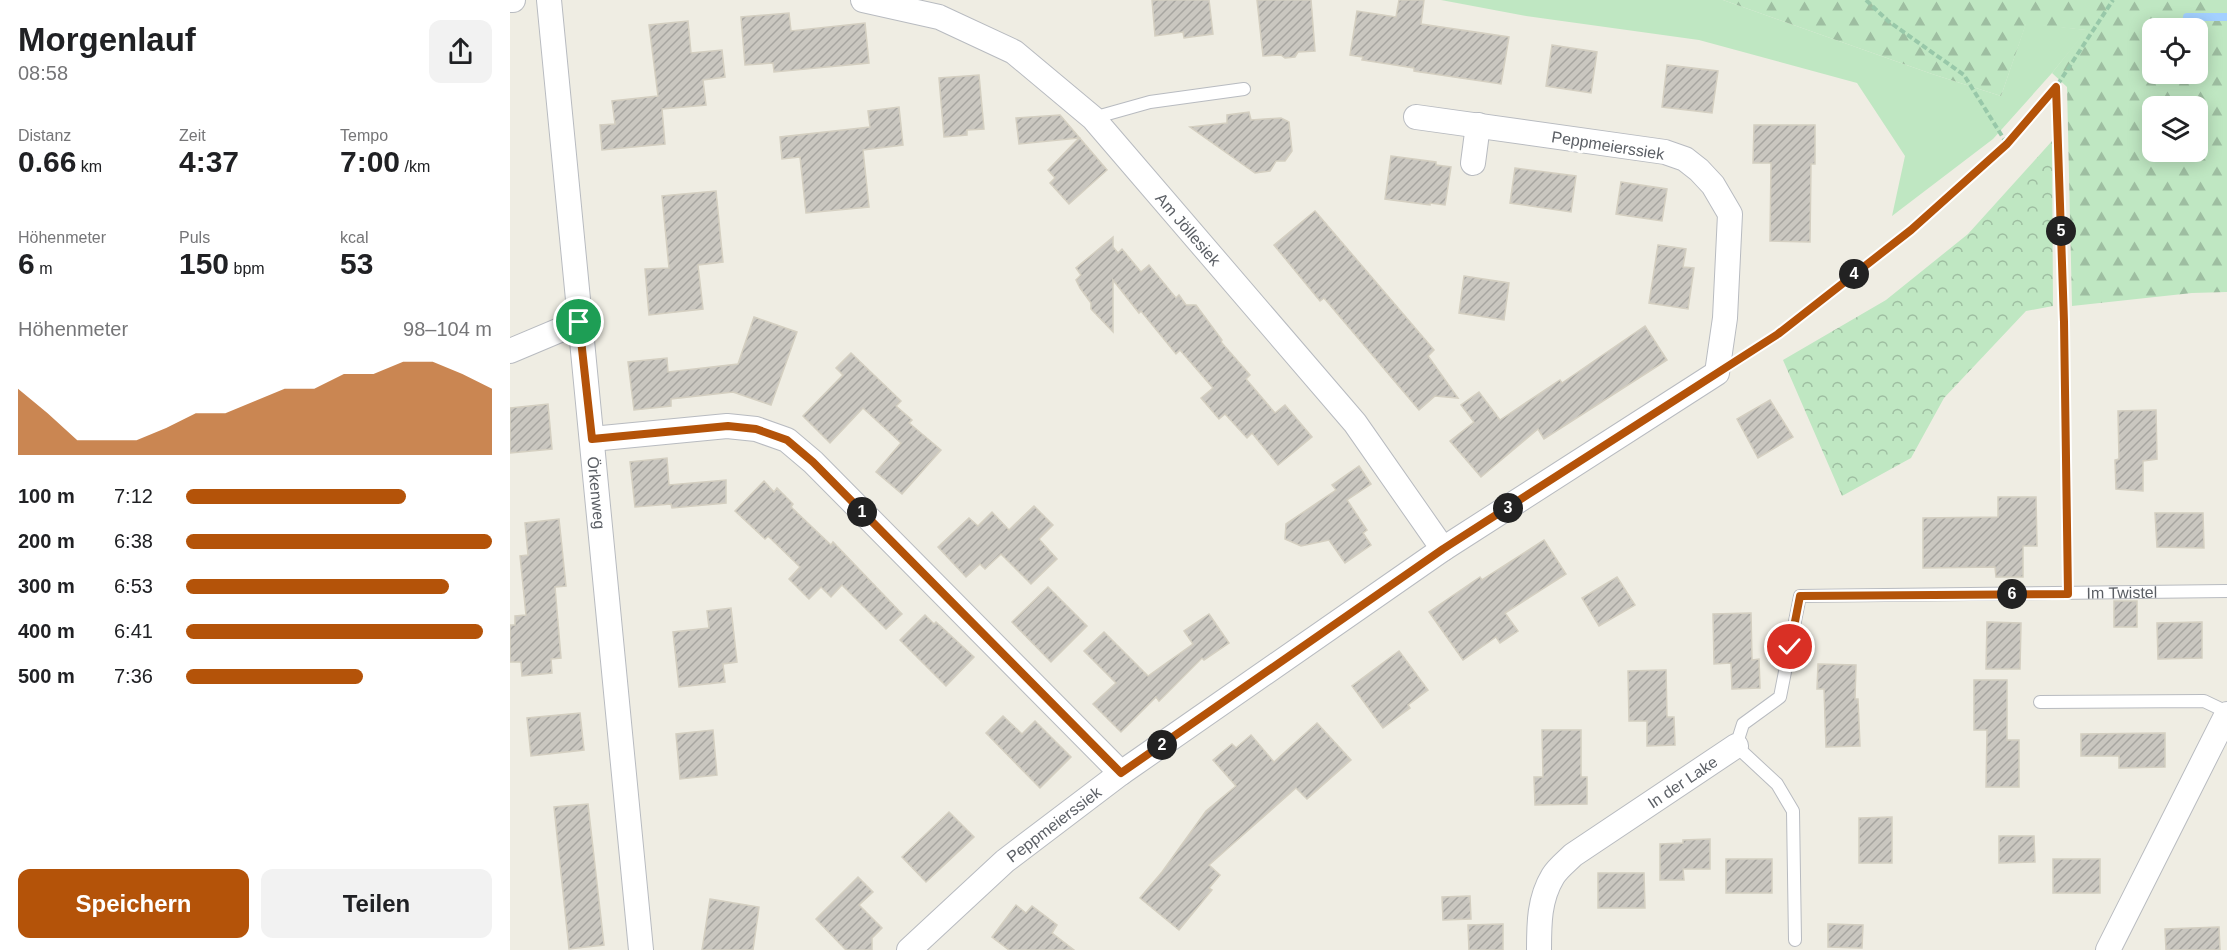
<!DOCTYPE html>
<html lang="de">
<head>
<meta charset="utf-8">
<style>
	body { margin:0; font-family:Helvetica,sans-serif; background:#f2f2f2; color:#202124; height:100vh; display:flex; flex-direction:column; font-size:22px; white-space:nowrap }
	* { box-sizing:border-box; margin:0 }
	p { font-size:20px; color:#757577 }
	.icon { flex:none; width:33px; height:33px; fill:none; stroke:currentColor; stroke-width:2; stroke-linecap:round; stroke-linejoin:round }
	.map { position:relative; flex:1; overflow:hidden }
	.panel { display:flex; flex-direction:column; background:#fff; width:510px }
	.panel>* { flex:none }
	.controls { position:absolute; left:1632px; top:18px; display:grid; gap:12px }
	.controls a { display:grid; place-items:center; width:66px; height:66px; border-radius:12px; background:#fff; box-shadow:0 3px 15px #0003; font-size:30px }
	.pin { position:absolute; display:grid; place-items:center; width:51px; height:51px; color:#fff; margin:-26px; border:3px solid #fff; border-radius:50%; box-shadow:0 2px 6px #0007 }
	.km { position:absolute; width:30px; height:30px; margin:-15px; border-radius:50%; background:#222; color:#fff; font-size:16px; line-height:30px; text-align:center }
	.round { display:grid; place-items:center; flex:none; width:63px; height:63px; border-radius:12px; background:#f2f2f2 }
	.summary { display:flex; align-items:center; justify-content:space-between; height:102px; padding:0 18px }
	h1 { font-size:33px; font-weight:700; line-height:45px }
	.stats { display:grid; grid-template-columns:repeat(3,1fr); gap:9px; height:102px; padding:6px 18px }
	.stats div { display:grid; align-content:center }
	.stats b { font-size:30px; font-weight:700 }
	.stats small { font-size:16px; font-weight:400 }
	.stats p { font-size:16px }
	.chart { height:168px; padding:12px 18px }
	.chart p { display:flex; justify-content:space-between }
	.chart svg { width:100%; height:108px; margin-top:6px; fill:#b45309; opacity:.7 }
	.action { display:flex; gap:12px; margin-top:auto; padding:12px 18px }
	.action a { flex:1; height:69px; border-radius:12px; background:#b45309; color:#fff; font-size:24px; font-weight:700; line-height:69px; text-align:center }
	.action a+a { background:#f2f2f2; color:#202124 }
	ul { padding:0 18px; list-style:none; font-size:20px }
	li { display:grid; grid-template-columns:96px 72px 1fr; align-items:center; height:45px }
	li i { height:15px; border-radius:8px; background:#b45309 }
	main { display:flex; flex:1; min-height:0 }
	.map>svg:first-child { display:block }
</style>
</head>
<body>
<main>
<section class="panel">
<div class="summary"><div><h1>Morgenlauf</h1><p>08:58</p></div><a class="round"><svg class="icon" aria-label="share" viewBox="0 0 24 24"><path d="M12 15V3M7 8l5-5 5 5M5 13v7h14v-7"/></svg></a></div>
<div class="stats">
<div><p>Distanz</p><b>0.66<small> km</small></b></div>
<div><p>Zeit</p><b>4:37</b></div>
<div><p>Tempo</p><b>7:00<small> /km</small></b></div>
</div>
<div class="stats">
<div><p>Höhenmeter</p><b>6<small> m</small></b></div>
<div><p>Puls</p><b>150<small> bpm</small></b></div>
<div><p>kcal</p><b>53</b></div>
</div>
<div class="chart"><p><span>Höhenmeter</span>98–104 m</p>
<svg viewBox="0 0 160 44" preserveAspectRatio="none"><path d="M0 44V17L10 27L20 38L30 38L40 38L50 33L60 27L70 27L80 22L90 17L100 17L110 11L120 11L130 6L140 6L150 11L160 17V44z"/></svg>
</div>
<ul>
<li><b>100 m</b>7:12<i style="width:72%"></i></li>
<li><b>200 m</b>6:38<i style="width:100%"></i></li>
<li><b>300 m</b>6:53<i style="width:86%"></i></li>
<li><b>400 m</b>6:41<i style="width:97%"></i></li>
<li><b>500 m</b>7:36<i style="width:58%"></i></li>
</ul>
<div class="action"><a>Speichern</a><a>Teilen</a></div>
</section>
<div class="map">
<svg width="1717" height="950" viewBox="0 0 1717 950">
	<defs>
		<pattern id="forest-firs" width="22" height="20" patternUnits="userSpaceOnUse" patternTransform="scale(1.5)"><rect width="22" height="20" fill="#bfe7c2"/><path d="M5 1l3.5 6h-7zM16 11l3.5 6h-7z" fill="#9ebea1"/></pattern>
		<pattern id="park-crowns" width="20" height="18" patternUnits="userSpaceOnUse" patternTransform="scale(1.5)"><rect width="20" height="18" fill="#bfe7c2"/><path d="M2 6a3 3 0 1 1 6 0M12 15a3 3 0 1 1 6 0" fill="none" stroke="#9ebea1"/></pattern>
		<pattern id="building-hatch" width="6" height="6" patternUnits="userSpaceOnUse" patternTransform="scale(1.5)"><rect width="6" height="6" fill="#cac7c0"/><path d="M-1 1l2-2M0 6l6-6M5 7l2-2" fill="none" stroke="#a7a5a0"/></pattern>
	</defs>
	<rect width="100%" height="100%" fill="#efede3"/>
	<polygon fill="#bfe7c2" points="931,0 1213,0 1422,74 1491,96 1516,23 1577,30 1542,73 1483,139 1382,216 1395,156 1347,83 1189,40 1016,16"/>
	<path fill="url(#forest-firs)" fill-rule="evenodd" d="M1213 0H1717V292L1682 293 1562 306 1557 87 1542 73 1576 30 1516 24 1491 96 1422 74ZM1642 28H1688V74H1642ZM1642 106H1688V152H1642Z"/>
	<polygon fill="url(#park-crowns)" points="1542,141 1543,306 1516,311 1434,398 1401,458 1332,496 1273,360 1376,300 1458,234"/>
	<g fill="none" stroke-linecap="round" stroke-linejoin="round">
		<polyline stroke="#a3d0ff" stroke-width="8" points="1677,17 1717,17"/>
	</g>
	<g fill="url(#building-hatch)" stroke="#d4cfc1" stroke-width="1.5">
		<polygon points="642,0 699,0 703,34 674,38 673,32 645,36"/>
		<polygon points="747,0 801,0 805,51 788,52 785,57 775,58 771,55 753,56"/>
		<polygon points="889,0 914,0 911,24 999,37 991,84 904,71 904,68 852,60 853,57 840,55 847,11 886,17"/>
		<polygon points="279,13 281,31 355,23 359,63 264,72 263,63 235,65 231,17"/>
		<polygon points="178,21 181,53 212,50 215,77 193,80 196,105 152,109 155,144 92,150 90,125 105,124 102,101 148,96 139,25"/>
		<polygon points="1042,45 1087,52 1081,93 1036,86"/>
		<polygon points="1157,65 1208,71 1202,113 1152,107"/>
		<polygon points="469,75 474,129 457,130 457,135 434,137 429,78"/>
		<polygon points="389,107 393,145 353,150 359,207 296,213 290,157 272,159 270,137 360,127 358,111"/>
		<polygon points="739,112 741,120 771,118 779,122 782,151 775,161 766,161 760,171 745,173 680,127 717,123 717,115"/>
		<polygon points="550,115 597,170 559,204 540,183 545,178 538,170 569,138 509,144 506,118"/>
		<polygon points="1244,125 1305,125 1305,164 1301,164 1300,242 1260,241 1261,163 1243,163"/>
		<polygon points="881,156 926,162 926,165 941,167 935,205 920,203 920,205 875,199"/>
		<polygon points="1005,168 1066,176 1061,212 1000,203"/>
		<polygon points="1111,182 1157,189 1152,221 1106,214"/>
		<polygon points="206,191 213,262 188,265 193,309 139,315 135,269 159,268 152,196"/>
		<polygon points="805,211 924,350 918,356 948,398 925,396 909,410 814,298 810,301 764,245"/>
		<polygon points="603,237 603,247 608,253 612,249 631,272 639,265 666,298 669,295 676,305 686,305 712,340 711,342 740,375 736,379 765,413 775,405 802,437 768,465 742,433 737,438 715,414 709,419 691,398 703,388 670,350 666,354 631,311 629,313 603,280 603,332 581,309 581,303 570,288 566,280 571,275 566,268"/>
		<polygon points="1148,245 1176,249 1173,267 1184,268 1178,309 1139,303"/>
		<polygon points="954,276 999,283 994,320 949,313"/>
		<polygon points="244,317 287,332 261,405 223,392 161,399 161,406 124,410 118,362 157,358 158,372 228,364"/>
		<polygon points="1135,326 1157,360 1034,439 1028,429 971,477 940,441 964,422 951,405 969,392 990,420 1050,380 1052,383"/>
		<polygon points="341,353 391,401 386,406 402,420 399,423 431,450 392,494 366,472 391,443 353,408 320,443 293,416 333,375 326,368"/>
		<polygon points="1260,400 1283,437 1248,458 1227,419"/>
		<polygon points="38,404 42,449 0,453 0,408"/>
		<polygon points="1646,410 1647,459 1633,461 1633,491 1606,489 1605,460 1609,459 1608,411"/>
		<polygon points="157,458 159,485 216,480 216,503 162,508 161,504 125,507 120,462"/>
		<polygon points="849,466 861,484 837,500 857,530 853,533 861,545 835,563 819,540 791,546 775,539 776,524 826,490 822,485"/>
		<polygon points="254,481 264,492 267,488 283,504 281,507 321,545 323,542 392,614 376,629 332,585 321,597 311,587 299,599 279,579 290,567 258,536 255,539 225,511"/>
		<polygon points="1488,497 1526,497 1527,546 1513,546 1513,577 1486,577 1485,567 1413,568 1413,518 1488,517"/>
		<polygon points="524,506 543,525 529,539 547,559 521,584 491,554 475,569 470,564 456,577 428,547 459,518 468,526 482,512 499,530"/>
		<polygon points="1645,513 1693,513 1694,548 1647,547"/>
		<polygon points="49,519 56,586 45,587 51,658 41,659 42,673 12,676 11,662 0,662 0,625 5,625 5,616 16,615 10,556 18,555 15,523"/>
		<polygon points="1034,540 1056,574 995,613 1008,631 990,643 986,637 953,660 919,612 970,577 972,580"/>
		<polygon points="1107,577 1125,605 1089,626 1072,598"/>
		<polygon points="538,587 577,626 541,662 502,622"/>
		<rect x="1604" y="601" width="23" height="26"/>
		<polygon points="221,608 227,662 213,664 215,682 169,687 163,632 199,628 197,611"/>
		<polygon points="1241,613 1242,660 1249,659 1250,688 1222,689 1221,663 1204,664 1203,614"/>
		<polygon points="699,614 719,643 694,660 692,658 649,701 646,697 611,732 583,704 606,683 574,651 594,632 638,676 683,644 674,631"/>
		<polygon points="415,615 424,624 426,622 464,657 436,686 390,640"/>
		<polygon points="1477,622 1511,623 1510,669 1476,669"/>
		<polygon points="1692,622 1692,658 1648,659 1647,623"/>
		<polygon points="889,651 918,690 898,705 900,708 873,728 842,686"/>
		<polygon points="1308,664 1346,665 1345,699 1348,699 1350,746 1316,747 1314,689 1307,689"/>
		<polygon points="1156,670 1157,717 1164,717 1165,745 1137,746 1137,721 1119,721 1118,671"/>
		<polygon points="1464,680 1497,680 1497,740 1509,740 1509,787 1476,787 1477,730 1464,730"/>
		<polygon points="70,713 74,750 21,756 17,718"/>
		<polygon points="493,716 512,734 525,721 561,757 530,788 476,733"/>
		<polygon points="807,723 841,760 797,799 786,788 699,865 710,875 699,888 702,890 669,930 630,898 652,872 696,811 726,786 703,760 722,744 726,748 741,735 764,762"/>
		<polygon points="203,730 207,775 170,779 166,734"/>
		<polygon points="1032,730 1071,730 1071,777 1077,777 1077,804 1025,805 1024,777 1033,777"/>
		<polygon points="1655,733 1655,767 1609,768 1609,756 1571,756 1571,734"/>
		<polygon points="78,804 94,945 59,949 44,807"/>
		<polygon points="439,812 464,837 416,882 392,857"/>
		<polygon points="1382,817 1382,863 1349,863 1349,818"/>
		<polygon points="1489,836 1524,836 1525,862 1489,863"/>
		<polygon points="1200,839 1200,869 1173,869 1174,880 1150,880 1150,844 1173,843 1173,840"/>
		<rect x="1216" y="859" width="46" height="34"/>
		<rect x="1543" y="859" width="47" height="34"/>
		<polygon points="1088,873 1134,873 1135,908 1088,908"/>
		<polygon points="348,877 363,892 349,905 372,928 362,938 362,950 336,950 306,919"/>
		<polygon points="960,896 961,919 933,920 932,897"/>
		<polygon points="200,899 249,907 243,950 192,950"/>
		<polygon points="506,905 516,913 522,906 547,925 542,933 564,950 499,950 482,937"/>
		<polygon points="993,924 993,950 959,950 958,925"/>
		<polygon points="1318,924 1353,925 1352,948 1318,947"/>
		<polygon points="1709,927 1710,950 1656,950 1655,929"/>
	</g>
	<g fill="none" stroke-linecap="round" stroke-linejoin="round">
		<g stroke="#b8bbc0" stroke-width="14">
			<g id="service">
				<polyline points="583,118 640,102 734,89"/>
				<polyline points="1530,702 1694,701 1717,712"/>
				<path id="s1" d="M1285 940 1283 811 1267 784 1226 746 1233 724 1270 697 1290 596 1717 591"/>
			</g>
		</g>
		<g stroke="#b8bbc0" stroke-width="26">
			<g id="minor">
				<polyline points="0,0 3,0"/>
				<path id="s2" d="M39 0 131 950"/>
				<path id="s3" d="M353 0 429 17 504 52 583 118 845 423 933 549"/>
				<polyline points="963,163 968,125"/>
				<polyline points="0,351 69,322"/>
				<polyline points="82,439 217,426 246,429 277,440 303,462 611,773"/>
				<path id="s4" d="M399 950 495 861 611 773 933 549 1207 373 1215 318 1220 214 1203 185 1189 170 1175 159 1155 152 906 117"/>
				<path id="s5" d="M1029 950C1029 924 1029 899 1043 876 1048 868 1056 862 1063 855L1226 746"/>
				<polyline points="1598,950 1717,714"/>
			</g>
		</g>
		<g stroke="#98c8a9" stroke-width="4" stroke-dasharray="6 3" stroke-linecap="butt">
			<polyline points="1356,0 1378,21 1454,75 1497,144"/>
			<polyline points="1546,88 1554,322 1557,575"/>
			<polyline points="1236,355 1268,334 1401,230 1497,144 1546,87 1603,0"/>
		</g>
		<use href="#service" stroke="#fff" stroke-width="12"/>
		<use href="#minor" stroke="#fff" stroke-width="24"/>
	</g>
	<g fill="none" stroke-linecap="round" stroke-linejoin="round">
		<g stroke="#fff" stroke-width="12">
			<polyline id="route" points="69,322 82,439 218,426 246,429 277,440 303,462 611,773 933,549 1268,334 1401,230 1497,144 1546,87 1554,322 1558,594 1290,596 1280,647"/>
		</g>
		<use href="#route" stroke="#b45309" stroke-width="8"/>
	</g>
	<g text-anchor="middle" stroke-width="6" stroke-linejoin="round" paint-order="stroke">
		<g font-size="16" fill="#5b5f65" stroke="#fff">
			<text transform="translate(1098 145) rotate(9)" y="6">Peppmeierssiek</text>
			<text dy="6" stroke="none"><textPath href="#s3" startOffset="410">Am Jöllesiek</textPath></text>
			<text dy="6" stroke="none"><textPath href="#s2" startOffset="495">Örkenweg</textPath></text>
			<text dy="6" stroke="none"><textPath href="#s1" startOffset="710">Im Twistel</textPath></text>
			<text dy="6" stroke="none"><textPath href="#s5" startOffset="237">In der Lake</textPath></text>
			<text dy="6" stroke="none"><textPath href="#s4" startOffset="192">Peppmeierssiek</textPath></text>
		</g>
	</g>
</svg>
<div class="controls">
<a><svg class="icon" aria-label="locate" viewBox="0 0 24 24"><circle cx="12" cy="12" r="6"/><path d="M12 2v4M12 18v4M2 12h4M18 12h4"/></svg></a>
<a><svg class="icon" aria-label="layers" viewBox="0 0 24 24"><path d="M12 4l9 5-9 5-9-5zM3 14l9 5 9-5"/></svg></a>
</div>
<div class="pin" style="left:69px;top:322px;background:#1e9e55"><svg class="icon" aria-label="arrive" viewBox="0 0 24 24"><path d="M6 21V4h12l-3 4 3 4H6"/></svg></div>
<div class="pin" style="left:1280px;top:647px;background:#d93025"><svg class="icon" aria-label="check" viewBox="0 0 24 24"><path d="M5 12l5 5 9-10"/></svg></div>
<b class="km" style="left:352px;top:512px">1</b>
<b class="km" style="left:652px;top:745px">2</b>
<b class="km" style="left:998px;top:508px">3</b>
<b class="km" style="left:1344px;top:274px">4</b>
<b class="km" style="left:1551px;top:231px">5</b>
<b class="km" style="left:1502px;top:594px">6</b>
</div>
</main>
</body>
</html>
